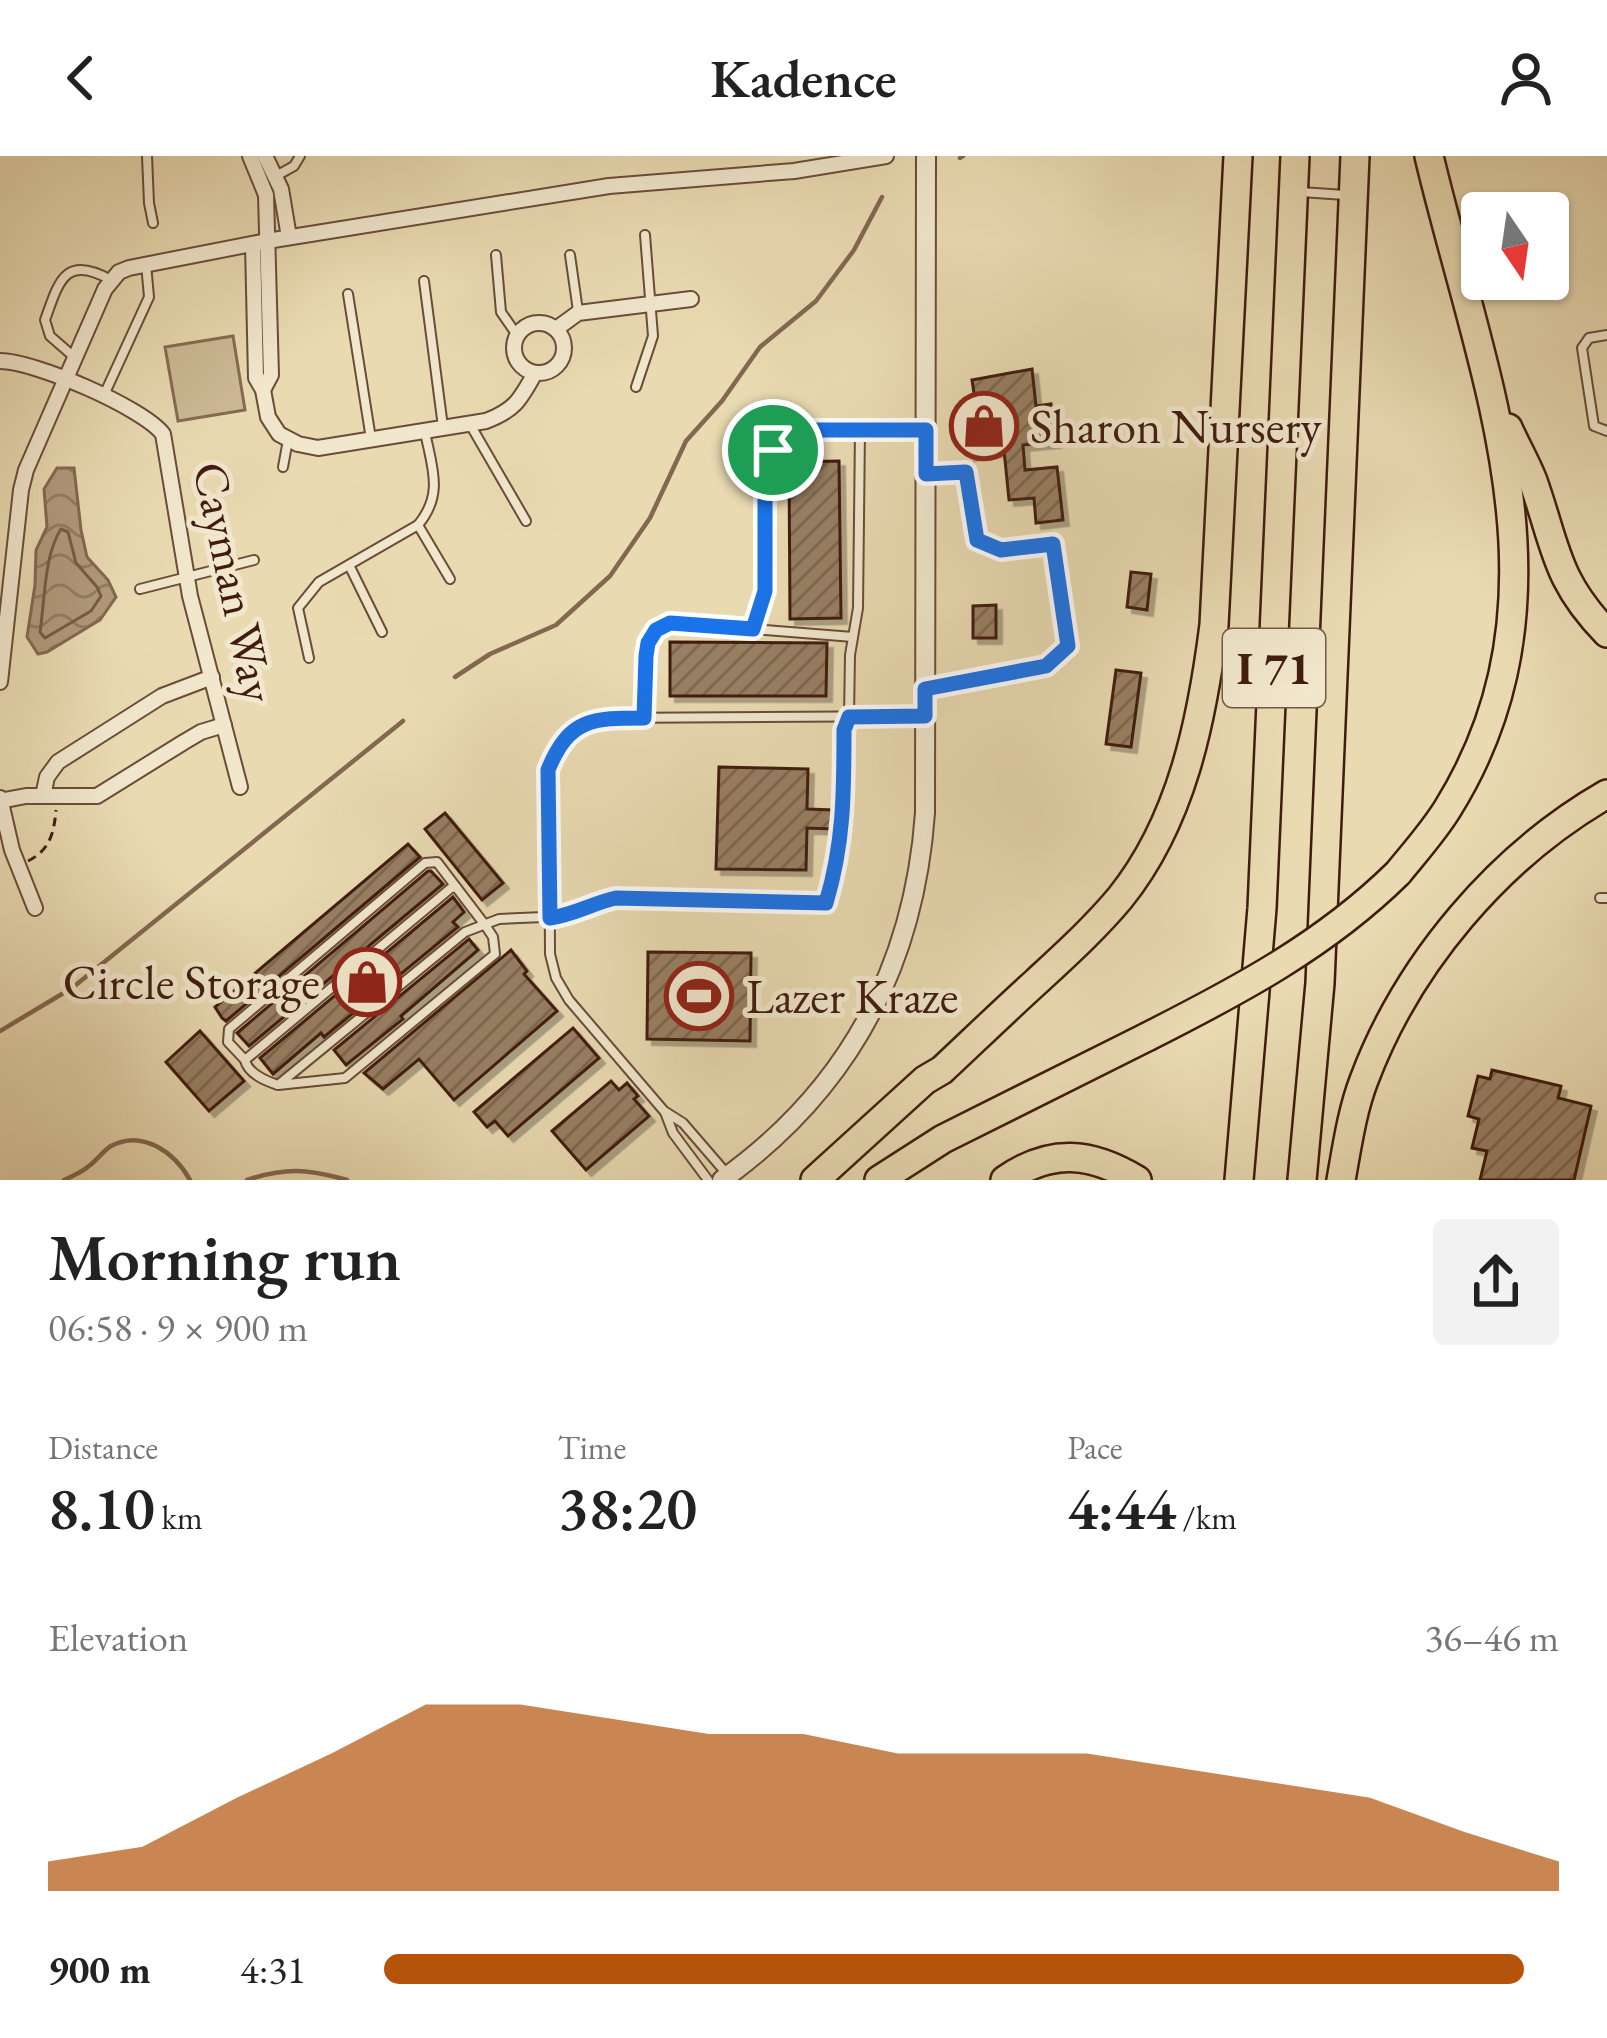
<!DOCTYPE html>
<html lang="en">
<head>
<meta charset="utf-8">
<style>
	body { margin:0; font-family:"EB Garamond",serif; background:#f2f2f2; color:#222; height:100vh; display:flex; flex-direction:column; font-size:45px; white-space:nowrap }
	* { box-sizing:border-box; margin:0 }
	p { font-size:39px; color:#767676 }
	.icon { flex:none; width:66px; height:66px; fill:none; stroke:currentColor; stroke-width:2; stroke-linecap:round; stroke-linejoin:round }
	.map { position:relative; height:1024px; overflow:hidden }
	.details { display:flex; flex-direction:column; background:#fff; flex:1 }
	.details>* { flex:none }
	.needle { width:78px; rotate:167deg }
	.fabs { position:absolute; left:1461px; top:36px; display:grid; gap:24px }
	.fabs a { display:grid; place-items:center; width:108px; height:108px; border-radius:12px; background:#fff; box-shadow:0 3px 9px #0004; font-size:60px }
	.pin { position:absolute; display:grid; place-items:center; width:102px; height:102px; color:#fff; margin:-51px; border:6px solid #fff; border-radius:50%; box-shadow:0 3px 12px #0007 }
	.round { display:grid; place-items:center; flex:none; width:126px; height:126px; border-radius:12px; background:#f2f2f2 }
	.summary { display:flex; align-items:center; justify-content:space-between; height:204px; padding:0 48px }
	h1 { font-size:66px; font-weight:600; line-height:90px }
	.metrics { display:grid; grid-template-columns:repeat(3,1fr); gap:18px; height:204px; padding:12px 48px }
	.metrics div { display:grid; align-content:center }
	.metrics b { font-size:60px; font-weight:600 }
	.metrics small { font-size:33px; font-weight:400 }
	.metrics p { font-size:33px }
	.chart { height:336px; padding:24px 48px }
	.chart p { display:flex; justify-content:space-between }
	.chart svg { width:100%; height:216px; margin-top:12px; fill:#b45309; opacity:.7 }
	ul { padding:0 48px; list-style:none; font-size:39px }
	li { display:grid; grid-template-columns:192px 144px 1fr; align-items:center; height:90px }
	li i { height:30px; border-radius:15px; background:#b45309 }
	header { display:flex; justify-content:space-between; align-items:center; height:156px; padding:0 48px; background:#fff; font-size:54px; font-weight:600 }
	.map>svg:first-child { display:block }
</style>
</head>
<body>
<header><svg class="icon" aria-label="back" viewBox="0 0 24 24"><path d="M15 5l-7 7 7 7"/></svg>Kadence<svg class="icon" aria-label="person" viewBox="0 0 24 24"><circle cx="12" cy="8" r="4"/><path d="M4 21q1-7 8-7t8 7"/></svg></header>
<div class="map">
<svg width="1607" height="1024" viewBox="0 0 1607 1024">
	<defs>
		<pattern id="water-waves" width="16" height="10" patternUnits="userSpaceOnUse" patternTransform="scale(3)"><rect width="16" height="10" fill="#b0997b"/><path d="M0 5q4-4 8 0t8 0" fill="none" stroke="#917c63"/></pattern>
		<pattern id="building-hatch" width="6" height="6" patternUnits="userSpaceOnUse" patternTransform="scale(3)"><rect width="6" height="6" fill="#987f64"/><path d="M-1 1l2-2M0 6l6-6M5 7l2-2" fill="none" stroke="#7d6751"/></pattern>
		<filter id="shadow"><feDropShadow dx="5.5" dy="5.5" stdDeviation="0" flood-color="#0004"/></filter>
	</defs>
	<rect width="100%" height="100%" fill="#e9dab2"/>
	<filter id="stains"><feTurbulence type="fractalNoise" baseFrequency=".00167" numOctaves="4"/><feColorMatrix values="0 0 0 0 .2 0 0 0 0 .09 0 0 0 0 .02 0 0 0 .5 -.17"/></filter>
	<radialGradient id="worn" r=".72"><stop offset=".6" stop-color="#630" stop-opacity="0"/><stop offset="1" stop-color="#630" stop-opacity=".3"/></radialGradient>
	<polygon fill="#ccba96" stroke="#866b52" stroke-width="3" points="233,180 245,254 178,265 165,191"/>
	<polygon fill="url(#water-waves)" stroke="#836750" stroke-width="3" points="57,312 74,312 81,374 87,401 108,424 116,441 100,464 47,496 38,498 27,481 35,429 36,394 47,371 44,333"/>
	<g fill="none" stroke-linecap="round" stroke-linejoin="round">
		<path stroke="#785a45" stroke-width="3" d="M61 373 68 376 76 407 97 431 101 440 91 455 45 482 40 476C45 443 44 399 61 373Z"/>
		<g stroke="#836750" stroke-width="4.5">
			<polyline points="960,2 963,0"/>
			<polyline points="455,521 490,498 556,469 610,420 650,362 686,285 722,245 760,191 816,145 854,94 882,41"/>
			<polyline points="0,875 72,832 403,565"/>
			<path d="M64 1024C73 1020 82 1016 89 1010 97 1004 103 995 111 990 143 973 175 997 190 1024"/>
			<path d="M247 1024C286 1011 308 1013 347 1024"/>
		</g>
	</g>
	<g fill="url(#building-hatch)" stroke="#401c0f" stroke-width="3" filter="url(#shadow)">
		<polygon points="1032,213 1036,250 1051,248 1055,286 1023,289 1025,314 1057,311 1063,364 1036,367 1034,342 1009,344 1004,294 969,299 961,246 975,244 972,224"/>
		<polygon points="839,305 841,462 790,463 789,306"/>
		<polygon points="1131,416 1151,418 1147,454 1127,451"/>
		<polygon points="996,449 996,482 973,482 973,450"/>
		<polygon points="670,486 827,487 826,540 670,540"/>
		<polygon points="1116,514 1141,517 1131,591 1106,588"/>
		<polygon points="719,611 808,613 807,653 834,654 834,665 833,673 807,672 806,714 716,713"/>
		<polygon points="445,657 503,727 482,744 425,673"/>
		<polygon points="408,688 420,701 226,865 222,862 215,851"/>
		<polygon points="428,715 431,715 443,728 249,890 237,877"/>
		<polygon points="453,741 464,756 453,766 458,771 324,881 321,877 273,918 260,902"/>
		<polygon points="469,783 478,794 401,860 403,863 346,909 334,894"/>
		<polygon points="511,794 527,815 524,818 557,855 454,944 419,903 383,933 364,917"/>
		<polygon points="648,796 751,797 750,885 647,883"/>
		<polygon points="573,872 599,902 508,980 495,965 487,971 474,956"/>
		<polygon points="200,875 244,925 209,955 166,906"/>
		<polygon points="1492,914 1561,930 1558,942 1591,950 1574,1024 1480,1024 1487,995 1472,992 1479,963 1468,960 1478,920 1490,923"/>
		<polygon points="611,925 619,934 627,927 638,940 634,943 649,960 586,1014 552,975"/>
	</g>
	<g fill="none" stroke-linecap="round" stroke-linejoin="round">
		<g stroke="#6a4c38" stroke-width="12">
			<g id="service">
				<polyline points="147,0 149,47 153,67"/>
				<polyline points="276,20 294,10 300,0"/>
				<polyline points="1301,36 1345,39"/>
				<polyline points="496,99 501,156 517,179"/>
				<polyline points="570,99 578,155"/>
				<polyline points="424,125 443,271"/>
				<polyline points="348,138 371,283"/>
				<polyline points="1607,179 1589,182 1582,192 1594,270 1607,275"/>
				<path d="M73 200 50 180 45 164C59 125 65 98 111 124"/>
				<polyline points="636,231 653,180 645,79"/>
				<polyline points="104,239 149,141 146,108"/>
				<polyline points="471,270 526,365"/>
				<polyline points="283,311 288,284"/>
				<polyline points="418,369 450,423"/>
				<polyline points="349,409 382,476"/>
				<polyline points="140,433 254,404"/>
				<polyline points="753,473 853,481"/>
				<path d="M309 502 298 452 319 426 418 369C444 338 432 312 425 276"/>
				<polyline points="927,532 1046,510 1068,490 1053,388 1001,394 977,384 966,316 927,318"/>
				<polyline points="644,562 646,500 648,487 656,474 670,467 753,473 765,435 765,313 773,294 786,281 803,274 924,274"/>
				<polyline points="1600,742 1607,742"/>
				<polyline points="245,904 228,886 229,873 425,707 437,706 456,731"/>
				<path d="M278 929C266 925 248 918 245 904L451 732 456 731 485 769 493 781 495 798 345 922 278 929 465 776 499 763 568 760 595 746 616 742 825 747 836 713 844 654V574L849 561 850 499 858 452 860 274"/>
				<polyline points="665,956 673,977 708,1024"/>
				<path d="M727 1018 683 967 664 955 569 844 556 822 550 798 549 614C562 579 570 574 606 562L925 560"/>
			</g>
		</g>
		<g stroke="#6a4c38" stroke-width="18">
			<g id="minor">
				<polyline points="250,0 266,39 271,219 263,234"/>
				<polyline points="265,0 281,33 289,81"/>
				<path d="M253 88 256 222 263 234 268 261 279 278 298 288 318 292 486 265C515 254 520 244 535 217"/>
				<circle cx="539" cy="192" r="25"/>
				<polyline points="556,173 578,157 691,143"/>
				<path d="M0 205C34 205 142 251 163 278L190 440 240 631"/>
				<polyline points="0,526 21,334 26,314 105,133 119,116 129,112 267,85 609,30 794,15 886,0"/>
				<polyline points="43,640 47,621 58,606 162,540 212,521"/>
				<polyline points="0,642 12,694 35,752"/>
				<polyline points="0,645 26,640 97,640 184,586 201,576 224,569"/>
			</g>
		</g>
		<g stroke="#6a4c38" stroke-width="22">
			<path id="tertiary" d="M722 1024C848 934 914 811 925 657L926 0"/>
		</g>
		<g stroke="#401c0f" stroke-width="32">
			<g id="motorway">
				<path d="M1508 272C1516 290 1526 307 1533 325 1556 390 1555 424 1607 477"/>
				<path d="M1398 717C1415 696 1434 675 1448 652 1580 439 1481 220 1429 0"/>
				<path d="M815 1024 925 924 942 914C973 885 1004 855 1036 826 1065 799 1094 773 1120 742 1182 665 1202 564 1214 469L1238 0"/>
				<polyline points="879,1024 943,983 1147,881"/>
				<path d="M1005 1024C1051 992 1091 996 1137 1024"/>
				<polyline points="1239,1024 1262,752 1295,0"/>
				<polyline points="1302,1024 1320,827 1355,0"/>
				<path d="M1341 1024C1347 991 1352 955 1364 924 1408 807 1499 700 1607 638"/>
			</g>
		</g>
		<path stroke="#401c0f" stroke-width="3" stroke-dasharray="9 6" stroke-linecap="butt" d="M28 705C50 694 54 677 56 654"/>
		<use href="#service" stroke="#f1e7cd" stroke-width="8"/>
		<use href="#minor" stroke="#f1e7cd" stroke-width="14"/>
		<use href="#tertiary" stroke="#f1e7cd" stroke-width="18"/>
		<use href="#motorway" stroke="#e9dab2" stroke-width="27"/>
		<g stroke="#401c0f" stroke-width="32" stroke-linecap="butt">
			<path id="motorway-bridge" d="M1147 881C1238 835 1325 789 1398 717"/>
		</g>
		<use href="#motorway-bridge" stroke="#e9dab2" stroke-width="27"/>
	</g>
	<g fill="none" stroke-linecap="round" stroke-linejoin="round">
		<g stroke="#fff" stroke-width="24">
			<path id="route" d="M803 274H926V318L966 316 977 384 1001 394 1053 388 1068 490 1046 510 925 533V560L849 561 844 574C844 636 844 687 826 747L616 742C593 747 573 759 550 762L548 614C569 562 593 562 644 562L646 500 648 487 656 474 670 467 753 473 765 435V313L773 294 786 281Z"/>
		</g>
		<use href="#route" stroke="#1a73e8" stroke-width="15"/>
	</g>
	<defs>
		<g id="shop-ring" transform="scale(3.45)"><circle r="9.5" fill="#f1e7cd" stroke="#8f2418" stroke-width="1.5"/><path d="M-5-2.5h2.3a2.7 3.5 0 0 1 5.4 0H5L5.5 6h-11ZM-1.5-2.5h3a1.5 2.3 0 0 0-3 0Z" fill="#8f2418"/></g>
		<g id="stadium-ring" transform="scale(3.45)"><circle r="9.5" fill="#f1e7cd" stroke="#8f2418" stroke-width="1.5"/><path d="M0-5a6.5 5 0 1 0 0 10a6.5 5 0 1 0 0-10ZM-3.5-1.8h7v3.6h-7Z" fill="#8f2418"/></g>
	</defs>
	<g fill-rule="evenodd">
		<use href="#shop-ring" x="984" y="270"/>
		<use href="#shop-ring" x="367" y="826"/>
		<use href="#stadium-ring" x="699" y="840"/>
	</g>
	<g text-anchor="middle" stroke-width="10" stroke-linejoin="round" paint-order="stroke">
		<rect fill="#f1e7cd" stroke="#755948" stroke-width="3" x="1223" y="473" width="102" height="78" rx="9"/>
		<g font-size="45" font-weight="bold" fill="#401c0f">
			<text x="1274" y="528">I 71</text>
		</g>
		<g font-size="48" fill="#401c0f" stroke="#f1e7cd" text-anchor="start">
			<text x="1030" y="287">Sharon Nursery</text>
			<text x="320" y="843" text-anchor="end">Circle Storage</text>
			<text x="746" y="857">Lazer Kraze</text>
		</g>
		<g font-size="48" fill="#401c0f" stroke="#f1e7cd">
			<text transform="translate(235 426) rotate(78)" y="17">Cayman Way</text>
		</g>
	</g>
	<rect width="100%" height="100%" filter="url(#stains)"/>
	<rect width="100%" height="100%" fill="url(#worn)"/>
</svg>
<div class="fabs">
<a><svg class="needle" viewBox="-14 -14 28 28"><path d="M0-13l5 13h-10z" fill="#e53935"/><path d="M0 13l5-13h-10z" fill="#767676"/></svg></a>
</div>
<div class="pin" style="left:773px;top:294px;background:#1e9e55"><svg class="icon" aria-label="arrive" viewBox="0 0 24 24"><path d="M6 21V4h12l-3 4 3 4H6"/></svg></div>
</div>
<section class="details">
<div class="summary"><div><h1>Morning run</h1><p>06:58 · 9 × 900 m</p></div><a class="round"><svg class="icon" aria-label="share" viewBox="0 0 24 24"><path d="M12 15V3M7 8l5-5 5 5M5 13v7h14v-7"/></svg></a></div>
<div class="metrics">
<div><p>Distance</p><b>8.10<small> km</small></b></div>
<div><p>Time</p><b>38:20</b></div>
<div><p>Pace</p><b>4:44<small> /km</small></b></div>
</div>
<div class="chart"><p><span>Elevation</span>36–46 m</p>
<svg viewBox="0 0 160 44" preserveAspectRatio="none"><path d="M0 44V38L10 35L20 25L30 16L40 6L50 6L60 9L70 12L80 12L90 16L100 16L110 16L120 19L130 22L140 25L150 32L160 38V44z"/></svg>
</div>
<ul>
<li><b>900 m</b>4:31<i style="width:97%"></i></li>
</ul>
</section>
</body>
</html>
